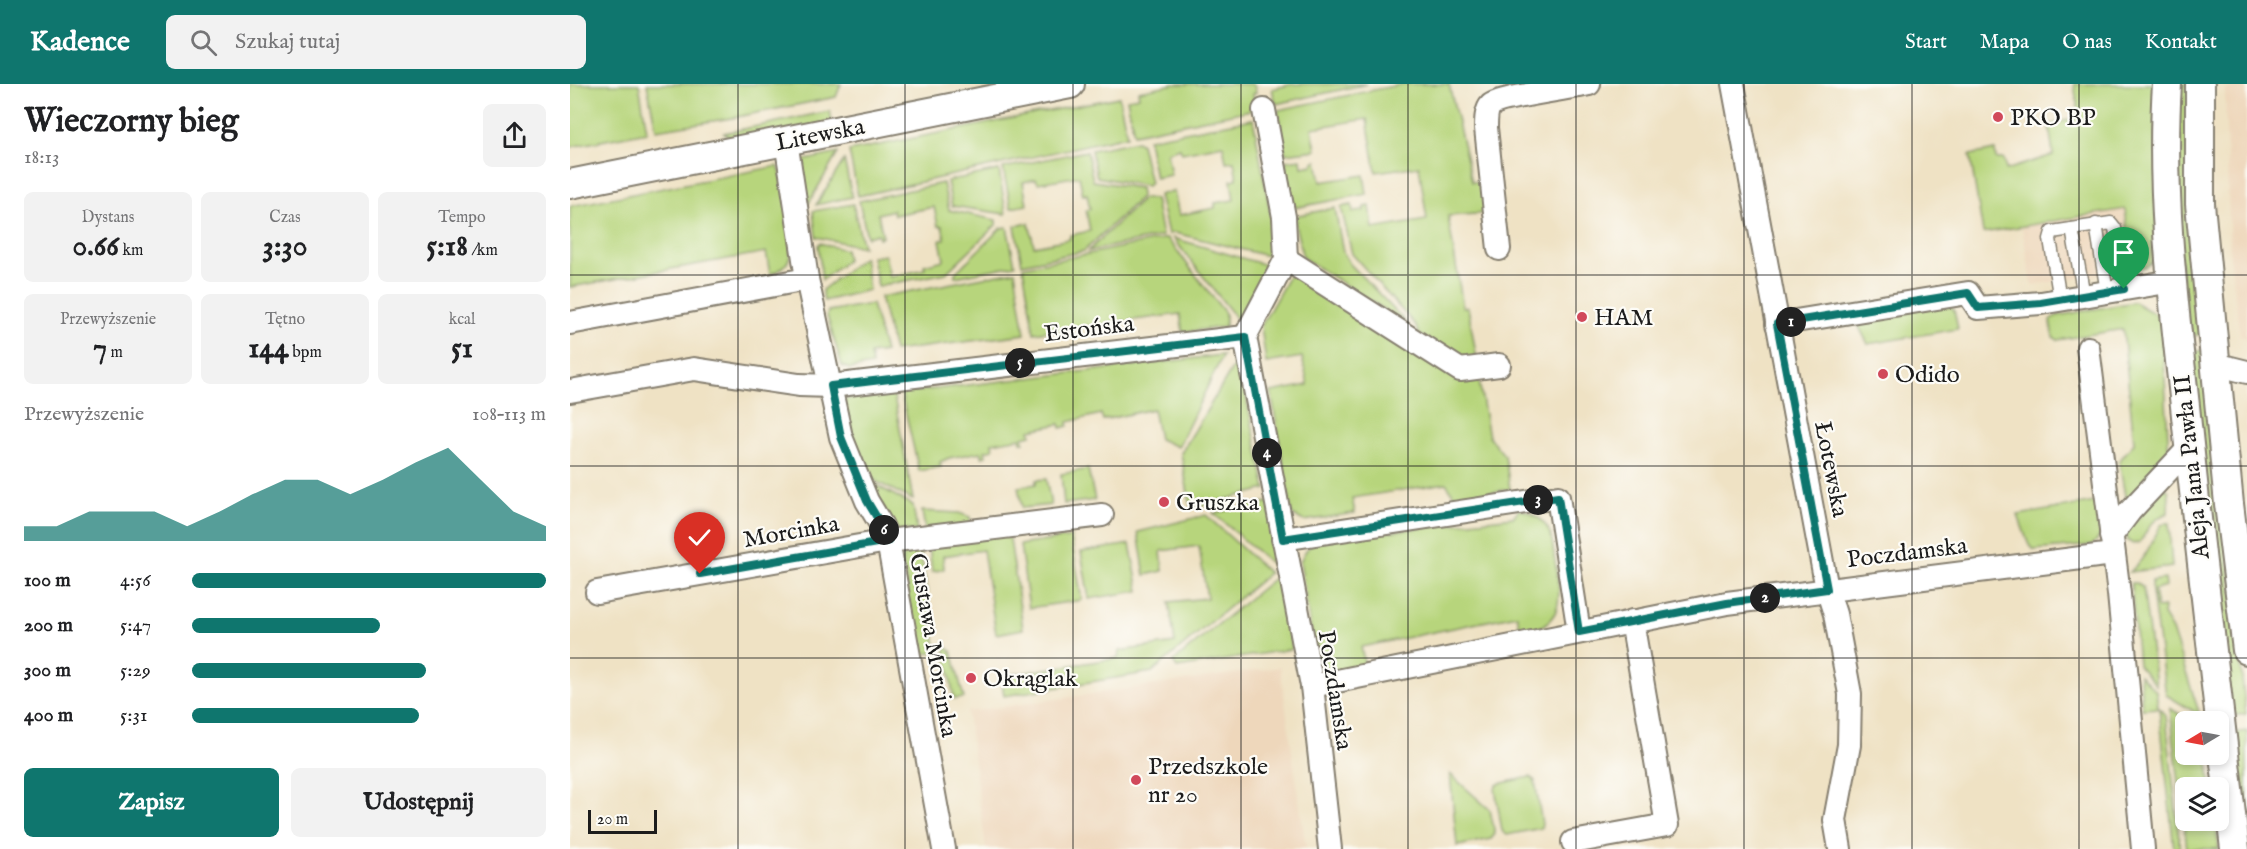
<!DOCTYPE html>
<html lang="pl">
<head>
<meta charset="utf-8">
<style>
	body { margin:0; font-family:"IM FELL English",serif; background:#f2f2f2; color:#202124; height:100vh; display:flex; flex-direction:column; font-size:22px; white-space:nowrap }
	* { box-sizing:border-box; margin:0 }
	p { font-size:20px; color:#757577 }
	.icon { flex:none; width:33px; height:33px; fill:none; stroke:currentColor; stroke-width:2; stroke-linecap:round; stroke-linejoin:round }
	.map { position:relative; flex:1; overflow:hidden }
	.details { display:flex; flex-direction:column; background:#fff; width:570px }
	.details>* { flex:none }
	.needle { width:39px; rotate:260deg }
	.buttons { position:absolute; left:1605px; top:627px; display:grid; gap:12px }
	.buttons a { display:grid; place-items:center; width:54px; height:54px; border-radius:9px; background:#fff; box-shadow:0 3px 9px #0003; font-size:30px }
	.scale { position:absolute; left:18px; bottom:15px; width:69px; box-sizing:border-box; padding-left:6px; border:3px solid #1c1c1c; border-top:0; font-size:16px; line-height:21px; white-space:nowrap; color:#1c1c1c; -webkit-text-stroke:4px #fdfcf7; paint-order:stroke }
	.pin { position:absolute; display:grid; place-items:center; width:51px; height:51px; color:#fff; margin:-62px -26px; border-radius:50% 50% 50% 0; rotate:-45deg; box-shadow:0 0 6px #0007 }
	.pin .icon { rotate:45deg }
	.km { position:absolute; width:30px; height:30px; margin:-15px; border-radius:50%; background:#222; color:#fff; font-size:16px; line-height:30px; text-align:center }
	.round { display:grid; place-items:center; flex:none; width:63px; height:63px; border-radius:9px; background:#f2f2f2 }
	.headline { display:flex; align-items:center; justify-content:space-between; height:102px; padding:0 24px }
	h1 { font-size:33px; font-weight:700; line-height:45px }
	.figures { display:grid; grid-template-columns:repeat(3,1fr); gap:9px; height:102px; padding:6px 24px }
	.figures div { display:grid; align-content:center; border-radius:9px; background:#f2f2f2; text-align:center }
	.figures b { font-size:30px; font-weight:700 }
	.figures small { font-size:16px; font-weight:400 }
	.figures p { font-size:16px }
	.chart { height:168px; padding:12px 24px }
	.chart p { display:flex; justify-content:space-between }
	.chart svg { width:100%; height:108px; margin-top:6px; fill:#0f766e; opacity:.7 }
	.button { display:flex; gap:12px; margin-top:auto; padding:12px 24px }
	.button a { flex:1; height:69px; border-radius:9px; background:#0f766e; color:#fff; font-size:24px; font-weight:700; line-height:69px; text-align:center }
	.button a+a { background:#f2f2f2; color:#202124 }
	ul { padding:0 24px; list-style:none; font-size:20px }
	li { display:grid; grid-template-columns:96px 72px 1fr; align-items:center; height:45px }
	li i { height:15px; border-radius:8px; background:#0f766e }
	header { display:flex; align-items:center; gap:36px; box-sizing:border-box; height:84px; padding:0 30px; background:#0f766e; color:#fff }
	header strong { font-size:28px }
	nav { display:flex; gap:33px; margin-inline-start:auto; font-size:21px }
	.search { width:420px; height:54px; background:#f2f2f2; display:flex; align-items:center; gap:15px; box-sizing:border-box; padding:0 21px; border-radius:9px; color:#757577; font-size:22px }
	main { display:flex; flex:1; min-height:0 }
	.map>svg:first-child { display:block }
</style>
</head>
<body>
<header>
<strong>Kadence</strong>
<div class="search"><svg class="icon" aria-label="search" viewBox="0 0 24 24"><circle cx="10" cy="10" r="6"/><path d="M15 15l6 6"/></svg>Szukaj tutaj</div>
<nav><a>Start</a><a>Mapa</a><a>O nas</a><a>Kontakt</a></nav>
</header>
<main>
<section class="details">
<div class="headline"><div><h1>Wieczorny bieg</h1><p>18:13</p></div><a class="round"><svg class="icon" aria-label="share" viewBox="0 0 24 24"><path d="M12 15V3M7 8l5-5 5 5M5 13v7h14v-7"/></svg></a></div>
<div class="figures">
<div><p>Dystans</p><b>0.66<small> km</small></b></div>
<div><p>Czas</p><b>3:30</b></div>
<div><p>Tempo</p><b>5:18<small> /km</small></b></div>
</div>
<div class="figures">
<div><p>Przewyższenie</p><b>7<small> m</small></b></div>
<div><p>Tętno</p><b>144<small> bpm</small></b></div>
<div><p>kcal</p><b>51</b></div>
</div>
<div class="chart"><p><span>Przewyższenie</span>108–113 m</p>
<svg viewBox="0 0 160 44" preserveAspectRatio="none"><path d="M0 44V38L10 38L20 32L30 32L40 32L50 38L60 32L70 25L80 19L90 19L100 25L110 19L120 12L130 6L140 19L150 32L160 38V44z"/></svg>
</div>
<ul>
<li><b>100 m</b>4:56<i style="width:100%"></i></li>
<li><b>200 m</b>5:47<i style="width:53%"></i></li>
<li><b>300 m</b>5:29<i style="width:66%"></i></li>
<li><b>400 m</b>5:31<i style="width:64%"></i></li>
</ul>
<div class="button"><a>Zapisz</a><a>Udostępnij</a></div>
</section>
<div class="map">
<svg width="1677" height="765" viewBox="0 0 1677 765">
	<rect width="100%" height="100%" fill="#fdfcf7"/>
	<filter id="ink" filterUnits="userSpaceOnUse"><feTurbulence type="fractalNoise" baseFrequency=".0167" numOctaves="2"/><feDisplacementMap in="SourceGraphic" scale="12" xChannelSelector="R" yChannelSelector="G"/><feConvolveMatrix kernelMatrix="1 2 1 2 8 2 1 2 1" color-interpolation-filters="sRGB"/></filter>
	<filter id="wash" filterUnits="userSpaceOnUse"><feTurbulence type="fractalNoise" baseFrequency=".008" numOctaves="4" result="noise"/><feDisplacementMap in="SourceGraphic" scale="24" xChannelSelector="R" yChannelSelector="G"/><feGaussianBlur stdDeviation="1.35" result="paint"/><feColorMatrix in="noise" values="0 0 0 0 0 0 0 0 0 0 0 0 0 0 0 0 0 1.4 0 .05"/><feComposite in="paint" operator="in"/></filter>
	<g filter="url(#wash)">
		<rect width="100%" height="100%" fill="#efe2c4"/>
		<g fill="#eed7bb">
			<polygon points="1677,0 1677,255 1670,251 1660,173 1655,5"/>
			<polygon points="1555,125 1563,185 1462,201 1452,143"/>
			<polygon points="710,583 736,765 416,765 397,628"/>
		</g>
		<g fill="#b7d57c" stroke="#6a784c" stroke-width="1.5">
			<polygon points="0,0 69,0 77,48 0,63"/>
			<polygon points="77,0 271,0 266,13 162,34 86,46"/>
			<polygon points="604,0 684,0 686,9 683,10 686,25 564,50 557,15 569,13 568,7"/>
			<polygon points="723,0 797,0 706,20 702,5"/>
			<polygon points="833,0 879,0 902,98 915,97 919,129 878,132 893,223 898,223 908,282 901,282 849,250 845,241 782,170 771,123 782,121 783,128 794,127 794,123 800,122 803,145 857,136 849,82 806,88 797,35 742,44 746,66 715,70 708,26"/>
			<polygon points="1504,0 1585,0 1589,173 1575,183 1563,185 1555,125 1413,149 1400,71 1425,66 1426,75 1434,75 1436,86 1483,71 1479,41 1509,33"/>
			<polygon points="1609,0 1623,0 1635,250 1619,252 1606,139"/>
			<polygon points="549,13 557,52 288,112 279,67"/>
			<polygon points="260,27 262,38 163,57 154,49"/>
			<polygon points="683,35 708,170 698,172 605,149 598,150 589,111 604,107 609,131 645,124 645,119 664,116 661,96 667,95 664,77 656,78 653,61 612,69 610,64 597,68 601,91 585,94 578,55"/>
			<polygon points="567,57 571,60 580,99 577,102 527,93 521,66"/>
			<polygon points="517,67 523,97 570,104 571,113 514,167 452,180 445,142 459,139 464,162 500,155 500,151 520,147 516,126 520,125 517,110 513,111 509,92 468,99 466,95 453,98 457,121 441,124 433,84"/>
			<polygon points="268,69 237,122 233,101 231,77"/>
			<polygon points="274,75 282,113 246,121 274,76"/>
			<polygon points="731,75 732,83 743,81 743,78 747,77 751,98 794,91 797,110 723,124 715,77"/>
			<path d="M208 82C214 94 224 159 220 171 218 182 210 187 200 190L196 168 0 203V122Z"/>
			<polygon points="429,86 436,130 382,122 377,97"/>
			<polygon points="373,99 379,126 426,136 426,141 376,189 308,202 302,173 315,171 320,193 355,185 354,181 374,176 370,156 375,155 372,142 368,142 364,123 324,131 323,126 308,130 313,153 309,154 308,150 297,153 289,117"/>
			<polygon points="574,114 585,115 592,152 518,167"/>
			<polygon points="283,120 293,163 246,153 243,127"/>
			<polygon points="765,124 773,168 780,180 840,242 733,174 723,132"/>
			<polygon points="437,143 445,181 385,193 385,189 431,144"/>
			<polygon points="597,154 655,229 655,243 613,248 610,230 464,249 453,183"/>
			<polygon points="603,154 696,181 697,188 670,239"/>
			<polygon points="250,159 275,166 277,176 252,196 248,161"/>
			<polygon points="294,173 299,206 254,217 252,206"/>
			<polygon points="445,187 455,250 324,267 310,213"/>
			<polygon points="728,191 898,299 909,297 919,353 935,372 940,405 886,414 876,399 782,414 785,429 734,437 722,431 701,308 738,301 732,273 696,279 691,242 719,192"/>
			<polygon points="1564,218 1592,234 1599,375 1561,415 1555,412 1549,377 1564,359 1553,245 1488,256 1483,253 1480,237 1486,232"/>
			<polygon points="1378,219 1384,226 1388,245 1298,260 1287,239 1290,232"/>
			<polygon points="302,220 315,268 300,270 302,281 280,285 272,282 257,232 258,227"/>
			<polygon points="1635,266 1676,630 1661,632 1621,268"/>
			<polygon points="653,271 608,363 589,355 583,325 533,336 531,330 498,338 498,342 491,344 490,340 460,346 461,351 453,353 454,358 451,358 450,354 422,359 423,365 415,367 416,372 412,373 410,368 379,374 370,378 371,383 349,387 331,309"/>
			<polygon points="668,275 696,405 625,423 620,421 611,369"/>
			<polygon points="323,307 343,416 295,392 270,316"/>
			<polygon points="518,385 525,416 494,420 491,390"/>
			<polygon points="476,395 481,421 452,424 448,403 466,400 466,396"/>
			<polygon points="298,397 343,421 347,447 327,446"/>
			<path d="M1593 405H1597L1599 408 1598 429C1583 434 1578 445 1570 458L1563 460 1558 457 1556 448Z"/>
			<path d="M1531 417C1534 434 1537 449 1522 461L1464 466 1458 459 1448 431Z"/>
			<polygon points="699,418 708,484 705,483 643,429"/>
			<path d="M949 425C961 428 971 433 978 445 983 453 983 468 985 477 991 513 996 541 951 549L947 531 791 563 795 582C777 585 760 593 746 579L730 478C734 468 738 463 747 456L943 433Z"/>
			<polygon points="352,427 389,429 400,433 401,442 355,446"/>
			<polygon points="636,431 699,489 582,588 434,612 431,592 548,574 549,567 605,559 599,518 637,514 629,462 591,467 593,487 575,491 568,448"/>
			<path d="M1595 439H1599L1602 483 1559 488C1575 476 1581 459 1591 441Z"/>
			<polygon points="434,450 440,455 453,545 426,550 413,466 373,472 374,485 362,488 359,462"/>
			<polygon points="501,453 512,516 459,524 450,461"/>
			<polygon points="560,460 569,507 519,515 511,468"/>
			<polygon points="350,464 367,568 348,571 332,477 335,468"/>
			<polygon points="703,495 710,498 722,565 607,584 603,578"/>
			<polygon points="1595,495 1596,503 1584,506 1587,524 1594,523 1593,531 1602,546 1630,631 1596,611 1581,501 1582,497"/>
			<polygon points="1561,499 1567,499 1573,504 1586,601 1568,581"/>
			<polygon points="374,561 382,568 394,614 384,615"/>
			<polygon points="1570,591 1586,607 1588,623 1596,632 1610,765 1604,765 1589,624 1572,625"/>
			<polygon points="1600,624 1620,637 1616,638 1616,670 1637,671 1641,703 1616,704 1616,736 1645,737 1649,765 1617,765"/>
			<polygon points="1677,647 1677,765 1664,649"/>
			<polygon points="880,690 920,726 925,750 921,755 887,762"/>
			<polygon points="960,693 965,697 972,740 971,744 937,751 932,747 925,704 928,700"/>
		</g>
	</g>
	<g filter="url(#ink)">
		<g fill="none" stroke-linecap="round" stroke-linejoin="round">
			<g stroke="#867f70" stroke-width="15">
				<g id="service">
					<polyline points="1526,140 1537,208"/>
					<polyline points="1502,145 1514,212"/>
					<polyline points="1490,216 1480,155 1482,148 1541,139 1545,144 1555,205"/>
				</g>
			</g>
			<g stroke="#867f70" stroke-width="26">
				<g id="minor">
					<polyline points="1163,0 1257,505 1265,530 1280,610 1279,661 1265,736 1270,765"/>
					<polyline points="216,57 237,195 271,353 297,417 312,442 318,457 374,765"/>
					<path d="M929 165 916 44C916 37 916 26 921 21 931 13 1002 4 1019 0"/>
					<polyline points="716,175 890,286 929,281"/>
					<polyline points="0,239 237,195"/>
					<polyline points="1207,240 1398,209 1408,224 1471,219 1603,197"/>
					<polyline points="675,253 716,175 714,133 694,26"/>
					<polyline points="1518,264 1549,510 1573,765"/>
					<polyline points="1645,280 1677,288"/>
					<polyline points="0,307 124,285 229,301 261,302 675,253 742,602 760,765"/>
					<polyline points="1541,452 1560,427 1619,364"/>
					<polyline points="713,455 988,413 1009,548"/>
					<polyline points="27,508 318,457 532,431"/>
					<polyline points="742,602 1157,519 1543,470"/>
					<polyline points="1003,758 1097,741 1062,537"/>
				</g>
			</g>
			<g stroke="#867f70" stroke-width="32">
				<g id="tertiary">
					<path d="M1597 0C1590 108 1603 215 1615 322 1630 470 1648 617 1665 765"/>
					<polyline points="1630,0 1630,120 1659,420 1677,566"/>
					<polyline points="0,100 500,0"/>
				</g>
			</g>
			<use href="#service" stroke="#fff" stroke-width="12"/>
			<use href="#minor" stroke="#fff" stroke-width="22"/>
			<use href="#tertiary" stroke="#fff" stroke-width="28"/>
		</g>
	</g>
	<g fill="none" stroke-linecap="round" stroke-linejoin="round" filter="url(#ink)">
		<g stroke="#fff" stroke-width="12">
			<polyline id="route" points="130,490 318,457 312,442 297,417 271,353 261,302 675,253 713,455 988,413 1009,548 1157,519 1257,505 1207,240 1398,209 1408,224 1471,219 1554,205"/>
		</g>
		<use href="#route" stroke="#0f766e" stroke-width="8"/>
	</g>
	<path fill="none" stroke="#1c1c1c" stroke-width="1.5" stroke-opacity="0.55" d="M168 0V765M335 0V765M503 0V765M671 0V765M838 0V765M1006 0V765M1174 0V765M1342 0V765M1509 0V765M0 191H1677M0 382H1677M0 574H1677"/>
	<g fill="#d1495b" stroke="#fdfcf7" stroke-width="2">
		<circle cx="1428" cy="33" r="6"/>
		<circle cx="1012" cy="233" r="6"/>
		<circle cx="1313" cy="290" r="6"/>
		<circle cx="594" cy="418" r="6"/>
		<circle cx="401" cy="594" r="6"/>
		<circle cx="566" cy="696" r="6"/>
	</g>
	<g text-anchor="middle" stroke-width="4.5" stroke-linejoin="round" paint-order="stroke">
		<g font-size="24" fill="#1c1c1c" stroke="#fdfcf7" text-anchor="start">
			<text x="1440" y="41">PKO BP</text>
			<text x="1024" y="241">HAM</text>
			<text x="1325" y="298">Odido</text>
			<text x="606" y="426">Gruszka</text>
			<text x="413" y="602">Okrąglak</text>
			<text x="578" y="690">Przedszkole<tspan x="578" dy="28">nr 20</tspan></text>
		</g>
		<g font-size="24" fill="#1c1c1c" stroke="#fdfcf7">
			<text transform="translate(250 50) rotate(-11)" y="8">Litewska</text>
			<text transform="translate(519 244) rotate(-7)" y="8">Estońska</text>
			<text transform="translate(1621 383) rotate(-96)" y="8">Aleja Jana Pawła II</text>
			<text transform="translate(1262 385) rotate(79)" y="8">Łotewska</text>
			<text transform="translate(221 447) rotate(-10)" y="8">Morcinka</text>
			<text transform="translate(1337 468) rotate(-7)" y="8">Poczdamska</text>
			<text transform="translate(364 561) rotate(80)" y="8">Gustawa Morcinka</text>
			<text transform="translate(766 606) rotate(81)" y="8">Poczdamska</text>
		</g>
	</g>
</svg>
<div class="buttons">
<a><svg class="needle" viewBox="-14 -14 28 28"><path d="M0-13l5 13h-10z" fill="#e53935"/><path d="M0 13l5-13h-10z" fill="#757577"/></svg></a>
<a><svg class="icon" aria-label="layers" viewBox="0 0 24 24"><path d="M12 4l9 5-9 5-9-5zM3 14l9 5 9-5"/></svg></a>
</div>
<div class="scale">20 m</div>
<div class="pin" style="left:1554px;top:205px;background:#1e9e55"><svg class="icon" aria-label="arrive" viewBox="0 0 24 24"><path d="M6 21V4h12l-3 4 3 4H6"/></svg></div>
<div class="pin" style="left:130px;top:490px;background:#d93025"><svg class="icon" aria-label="check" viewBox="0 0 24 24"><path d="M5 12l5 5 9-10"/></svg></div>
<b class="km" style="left:1221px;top:238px">1</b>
<b class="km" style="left:1195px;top:514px">2</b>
<b class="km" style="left:968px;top:416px">3</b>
<b class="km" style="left:697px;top:369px">4</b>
<b class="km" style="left:450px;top:279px">5</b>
<b class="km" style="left:314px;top:446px">6</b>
</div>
</main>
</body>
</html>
